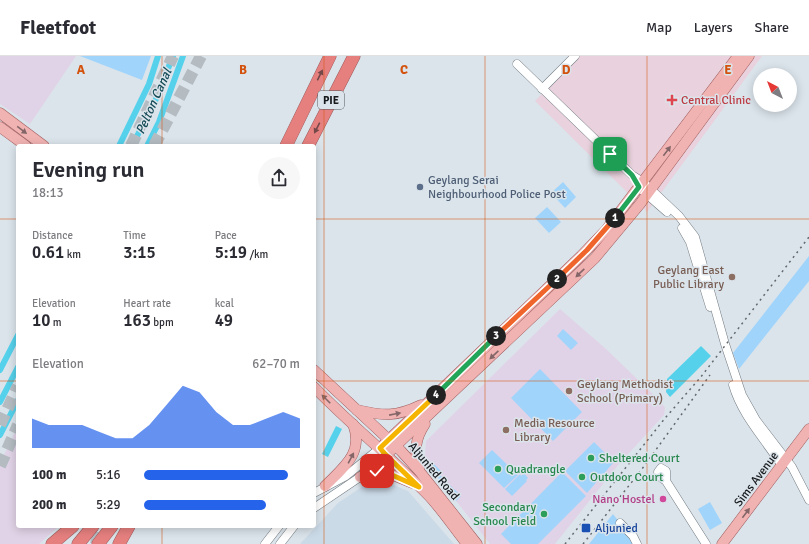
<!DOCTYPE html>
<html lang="en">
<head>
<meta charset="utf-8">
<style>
	body { margin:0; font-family:Signika,sans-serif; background:#f7f7f7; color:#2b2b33; height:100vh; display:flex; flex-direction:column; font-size:15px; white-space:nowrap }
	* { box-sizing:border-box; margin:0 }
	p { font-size:13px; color:#7c7c81 }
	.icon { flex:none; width:22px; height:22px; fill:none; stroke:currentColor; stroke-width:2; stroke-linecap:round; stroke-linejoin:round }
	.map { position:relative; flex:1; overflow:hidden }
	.details { position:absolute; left:16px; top:88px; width:300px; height:384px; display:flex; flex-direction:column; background:#fff; border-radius:4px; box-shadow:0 2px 10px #0003 }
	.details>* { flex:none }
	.needle { width:26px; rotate:318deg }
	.tools { position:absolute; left:753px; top:12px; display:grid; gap:8px }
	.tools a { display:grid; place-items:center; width:44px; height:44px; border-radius:50%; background:#fff; box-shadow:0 2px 10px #0003; font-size:20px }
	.pin { position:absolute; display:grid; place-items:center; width:34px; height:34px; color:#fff; margin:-17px; border-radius:8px; box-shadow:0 2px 6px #0006 }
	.km { position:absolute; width:20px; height:20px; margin:-10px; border-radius:50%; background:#222; color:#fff; font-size:11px; line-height:20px; text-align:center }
	.round { display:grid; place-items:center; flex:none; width:42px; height:42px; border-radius:21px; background:#f7f7f7 }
	.headline { display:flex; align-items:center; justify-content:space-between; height:68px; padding:0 16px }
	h1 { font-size:22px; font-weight:600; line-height:30px }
	.figures { display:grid; grid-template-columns:repeat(3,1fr); gap:6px; height:68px; padding:4px 16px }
	.figures div { display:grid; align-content:center }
	.figures b { font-size:17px; font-weight:600 }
	.figures small { font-size:11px; font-weight:400 }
	.figures p { font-size:11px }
	.chart { height:112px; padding:8px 16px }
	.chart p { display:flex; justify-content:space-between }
	.chart svg { width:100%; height:72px; margin-top:4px; fill:#2563eb; opacity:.7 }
	ul { padding:0 16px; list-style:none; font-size:13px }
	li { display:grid; grid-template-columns:64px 48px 1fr; align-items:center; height:30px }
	li i { height:10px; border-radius:5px; background:#2563eb }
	header { display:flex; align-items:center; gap:24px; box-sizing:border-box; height:56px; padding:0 20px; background:#fff; border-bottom:1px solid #e1e1e2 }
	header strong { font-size:19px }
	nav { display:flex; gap:22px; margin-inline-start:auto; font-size:14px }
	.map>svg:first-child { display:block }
</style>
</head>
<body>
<header>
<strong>Fleetfoot</strong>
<nav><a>Map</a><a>Layers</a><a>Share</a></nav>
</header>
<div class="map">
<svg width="809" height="488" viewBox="0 0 809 488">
	<rect width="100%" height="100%" fill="#dbe4eb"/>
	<polygon fill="#e9d2dd" points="579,0 762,0 647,156 535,45"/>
	<polygon fill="#cbdae7" points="379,423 408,435 454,488 300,488 338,447 366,428"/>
	<g fill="#e1d3e7">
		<polygon points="0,0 76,0 30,68 0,48"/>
		<polygon points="560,253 606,293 661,346 665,352 664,359 619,408 555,488 490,488 431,413 425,400 426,385"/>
		<polygon points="18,370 18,470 59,470 39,488 0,488 0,407"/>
	</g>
	<g fill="#a1d4fb">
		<polygon points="80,0 151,0 142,24"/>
		<polygon points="563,126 576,141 565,152 551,137"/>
		<polygon points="547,151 561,166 549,177 535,162"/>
		<polygon points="809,200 809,225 739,313 733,297"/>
		<polygon points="563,273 578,287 571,294 557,280"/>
		<polygon points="540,313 582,356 553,385 511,342"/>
		<polygon points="594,386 614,406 587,437 565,415"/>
		<polygon points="492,394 518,419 504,432 479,407"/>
		<polygon points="432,406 441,415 439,418 461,440 456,445 431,413"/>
		<polygon points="562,416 586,440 538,488 511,488 501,478"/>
		<polygon points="524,417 528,422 526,424 527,425 512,440 505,433 520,418 521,420"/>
		<polygon points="710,446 722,467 710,474 698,453"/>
		<polygon points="613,458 636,488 589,488"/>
	</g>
	<g fill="#55d1eb">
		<polygon points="701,290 711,300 670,341 666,336 667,323"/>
		<polygon points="336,370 342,373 328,401 322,398"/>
	</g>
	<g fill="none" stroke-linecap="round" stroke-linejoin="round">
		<g stroke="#55d1eb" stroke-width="6">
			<polyline points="119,90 149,28 158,0"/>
			<polyline points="132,90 156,43 173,0"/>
			<polyline points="147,90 159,66 183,0"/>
			<polyline points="0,314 18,279"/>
			<polyline points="0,346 18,311"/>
			<polyline points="0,379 18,344"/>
		</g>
		<g stroke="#b4bcc2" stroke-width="12" stroke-dasharray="12 6" stroke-linecap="butt">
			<polyline points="131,90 173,0"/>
			<polyline points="154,90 201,0"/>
			<polyline points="0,369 18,330"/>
			<polyline points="0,410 18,369"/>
			<polyline points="96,488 100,470"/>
		</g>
		<g stroke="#747c82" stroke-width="9">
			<g id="minor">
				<polyline points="517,8 632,119 643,126 679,160 695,181 725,288 742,339 756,364 792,411 809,444"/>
				<polyline points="542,33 575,0"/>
				<polyline points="643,135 667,156"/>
				<polyline points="682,172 690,186 710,251"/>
				<path d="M733 329C742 360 765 383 782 410"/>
				<polyline points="666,425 666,415 661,412 658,416 659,420 666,425 706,488"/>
				<polyline points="314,437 346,420 380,392"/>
				<polyline points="314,452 360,421 386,399"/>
				<polyline points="620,467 633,480 637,488"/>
				<polyline points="265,488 279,470"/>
				<polyline points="280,488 294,470"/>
			</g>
		</g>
		<g stroke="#9e5c5d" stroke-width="11">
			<g id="major">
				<polyline points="0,57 44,90"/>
				<polyline points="0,71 26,90"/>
				<polyline points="314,314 401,395 420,416 477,488"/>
				<path d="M314 331C351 369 392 402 429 440 443 455 454 472 467 488"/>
				<path d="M357 354C384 360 396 361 421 349"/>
				<polyline points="380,392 581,200 606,174 738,0"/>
				<polyline points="386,399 595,202 640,148 749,0"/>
				<path d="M419 412C414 395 415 383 425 368"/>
				<polyline points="360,421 383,415 412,427"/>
				<path d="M325 430C344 411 364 397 353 368"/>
				<polyline points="722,488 809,373"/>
			</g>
		</g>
		<g stroke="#9e5c5d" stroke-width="13">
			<g id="highway">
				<polyline points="286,90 330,0"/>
				<polyline points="308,90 354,0"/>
				<polyline points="52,488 73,470"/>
				<polyline points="78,488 93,470"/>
				<polyline points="98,488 112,470"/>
				<polyline points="119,488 129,470"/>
			</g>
		</g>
		<use href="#minor" stroke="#fff" stroke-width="8"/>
		<use href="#major" stroke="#f0b3b2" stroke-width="10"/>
		<use href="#highway" stroke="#e6807f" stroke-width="12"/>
		<g stroke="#62686c" stroke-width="1.5" stroke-dasharray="2 4" stroke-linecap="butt">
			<polyline points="565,488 666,361 700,322 809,181"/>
			<polyline points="583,488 642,413 710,319"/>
		</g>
	</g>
	<defs><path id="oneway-solid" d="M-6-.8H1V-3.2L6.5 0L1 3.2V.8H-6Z"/></defs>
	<g fill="#744849">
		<use href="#oneway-solid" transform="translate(320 19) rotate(-64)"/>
		<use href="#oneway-solid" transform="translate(317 72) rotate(117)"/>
	</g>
	<g fill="#846668">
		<use href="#oneway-solid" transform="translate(22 74) rotate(37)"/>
		<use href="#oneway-solid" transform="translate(667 95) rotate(-53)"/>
		<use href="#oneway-solid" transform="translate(580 217) rotate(136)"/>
		<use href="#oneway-solid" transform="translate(494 299) rotate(137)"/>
		<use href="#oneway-solid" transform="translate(326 343) rotate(-135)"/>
		<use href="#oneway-solid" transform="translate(395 358) rotate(-11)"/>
		<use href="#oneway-solid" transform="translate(351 402) rotate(-62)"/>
		<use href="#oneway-solid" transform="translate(746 457) rotate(-53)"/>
	</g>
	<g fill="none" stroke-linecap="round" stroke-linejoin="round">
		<g stroke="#fff" stroke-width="8">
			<polyline id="split-1" points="610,98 632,119 639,131 615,162"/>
		</g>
		<g stroke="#fff" stroke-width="8">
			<polyline id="split-2" points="557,223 587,194 615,162"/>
		</g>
		<g stroke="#fff" stroke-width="8">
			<polyline id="split-3" points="496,280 557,223"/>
		</g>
		<g stroke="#fff" stroke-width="8">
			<polyline id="split-4" points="436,339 496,280"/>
		</g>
		<g stroke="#fff" stroke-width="8">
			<polyline id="split-5" points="384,397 380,392 436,339"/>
		</g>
		<g stroke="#fff" stroke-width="8">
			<polyline id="split-6" points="377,415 383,415 419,431 384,397"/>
		</g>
		<use href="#split-1" stroke="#22a559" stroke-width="5"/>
		<use href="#split-2" stroke="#f0652b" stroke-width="5"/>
		<use href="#split-3" stroke="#f0652b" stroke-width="5"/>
		<use href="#split-4" stroke="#22a559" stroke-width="5"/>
		<use href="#split-5" stroke="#f5b400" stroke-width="5"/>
		<use href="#split-6" stroke="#f5b400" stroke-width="5"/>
	</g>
	<path fill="none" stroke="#d3530e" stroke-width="1" stroke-opacity="0.55" d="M162 0V90M324 0V488M485 0V488M647 0V488M0 163H18M314 163H809M0 325H18M314 325H809M162 470V488"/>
	<path fill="#e0444e" stroke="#dbe4eb" stroke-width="1.5" d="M670 38h4v4h4v4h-4v4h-4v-4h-4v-4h4z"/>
	<circle fill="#5c6f8a" stroke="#dbe4eb" stroke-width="1.5" cx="420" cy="131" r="4"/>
	<g fill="#8d6e63" stroke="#dbe4eb" stroke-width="1.5">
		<circle cx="732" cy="221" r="4"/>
		<circle cx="569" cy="335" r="4"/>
		<circle cx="506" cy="374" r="4"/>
	</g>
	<g fill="#2e9e5b" stroke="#dbe4eb" stroke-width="1.5">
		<circle cx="591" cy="402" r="4"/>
		<circle cx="498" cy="413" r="4"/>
		<circle cx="582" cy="421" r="4"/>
		<circle cx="544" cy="458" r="4"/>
	</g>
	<circle fill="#d1479c" stroke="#dbe4eb" stroke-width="1.5" cx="663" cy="443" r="4"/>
	<rect fill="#1a4fb4" stroke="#dbe4eb" stroke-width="1.5" x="581" y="467" width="10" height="10" rx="2"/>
	<g text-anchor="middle" stroke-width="3" stroke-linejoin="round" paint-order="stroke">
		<rect fill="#dbe4eb" stroke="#52575b" stroke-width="1" x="318" y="35" width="26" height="18" rx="3"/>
		<g font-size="11" font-weight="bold" fill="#171a1d">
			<text x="331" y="48">PIE</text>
		</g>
		<g font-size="12" fill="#be3a42" stroke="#dbe4eb" text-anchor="start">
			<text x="681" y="48">Central Clinic</text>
		</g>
		<g font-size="12" fill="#4e5e75" stroke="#dbe4eb" text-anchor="start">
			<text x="428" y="128">Geylang Serai<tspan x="428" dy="14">Neighbourhood Police Post</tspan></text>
		</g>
		<g font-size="12" fill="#785e54" stroke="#dbe4eb" text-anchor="start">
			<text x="724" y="218" text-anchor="end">Geylang East<tspan x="724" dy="14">Public Library</tspan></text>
			<text x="577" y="332">Geylang Methodist<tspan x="577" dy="14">School (Primary)</tspan></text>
			<text x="514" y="371">Media Resource<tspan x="514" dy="14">Library</tspan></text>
		</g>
		<g font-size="12" fill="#27864d" stroke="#dbe4eb" text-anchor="start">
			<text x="599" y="406">Sheltered Court</text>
			<text x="506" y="417">Quadrangle</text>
			<text x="590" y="425">Outdoor Court</text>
			<text x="536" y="455" text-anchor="end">Secondary<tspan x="536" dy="14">School Field</tspan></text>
		</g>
		<g font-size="12" fill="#171a1d" stroke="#dbe4eb">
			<text transform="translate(434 415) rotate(50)" y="4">Aljunied Road</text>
			<text transform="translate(756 423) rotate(-53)" y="4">Sims Avenue</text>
		</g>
		<g font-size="12" fill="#b23c85" stroke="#dbe4eb" text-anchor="end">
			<text x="655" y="447">Nano Hostel</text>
		</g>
		<g font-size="12" fill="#164399" stroke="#dbe4eb" text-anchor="start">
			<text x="595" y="476">Aljunied</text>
		</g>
		<g font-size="13" font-style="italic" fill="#154b56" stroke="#dbe4eb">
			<text transform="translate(153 45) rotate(-66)" y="5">Pelton Canal</text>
		</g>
	</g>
	<g font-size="13" text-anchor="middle" font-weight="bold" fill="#d3530e" stroke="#dbe4eb" stroke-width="3" stroke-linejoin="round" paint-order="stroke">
		<text x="81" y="18">A</text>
		<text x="243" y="18">B</text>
		<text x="404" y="18">C</text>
		<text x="566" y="18">D</text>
		<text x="728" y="18">E</text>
	</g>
</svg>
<div class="tools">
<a><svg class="needle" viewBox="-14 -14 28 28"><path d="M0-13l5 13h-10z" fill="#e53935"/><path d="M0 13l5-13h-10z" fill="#7c7c81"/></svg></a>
</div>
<div class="pin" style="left:610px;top:98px;background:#1e9e55"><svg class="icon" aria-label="arrive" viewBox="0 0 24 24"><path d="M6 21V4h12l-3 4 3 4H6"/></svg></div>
<div class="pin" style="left:377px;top:415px;background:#d93025"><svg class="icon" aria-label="check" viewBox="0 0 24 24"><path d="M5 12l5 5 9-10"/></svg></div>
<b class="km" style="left:615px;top:162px">1</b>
<b class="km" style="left:557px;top:223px">2</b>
<b class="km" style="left:496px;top:280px">3</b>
<b class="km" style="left:436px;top:339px">4</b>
<section class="details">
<div class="headline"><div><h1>Evening run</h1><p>18:13</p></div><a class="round"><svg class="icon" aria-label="share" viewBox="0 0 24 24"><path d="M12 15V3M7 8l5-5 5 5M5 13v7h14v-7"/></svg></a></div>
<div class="figures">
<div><p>Distance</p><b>0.61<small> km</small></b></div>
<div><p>Time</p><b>3:15</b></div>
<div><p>Pace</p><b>5:19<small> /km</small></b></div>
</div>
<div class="figures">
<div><p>Elevation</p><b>10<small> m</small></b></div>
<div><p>Heart rate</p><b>163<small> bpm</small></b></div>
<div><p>kcal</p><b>49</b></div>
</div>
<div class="chart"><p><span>Elevation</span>62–70 m</p>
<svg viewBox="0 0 160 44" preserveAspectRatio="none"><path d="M0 44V26L10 30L20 30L30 30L40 34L50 38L60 38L70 30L80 18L90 6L100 10L110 22L120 30L130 30L140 26L150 22L160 26V44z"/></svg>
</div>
<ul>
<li><b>100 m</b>5:16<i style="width:92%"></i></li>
<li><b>200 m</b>5:29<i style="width:78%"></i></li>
</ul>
</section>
</div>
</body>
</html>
